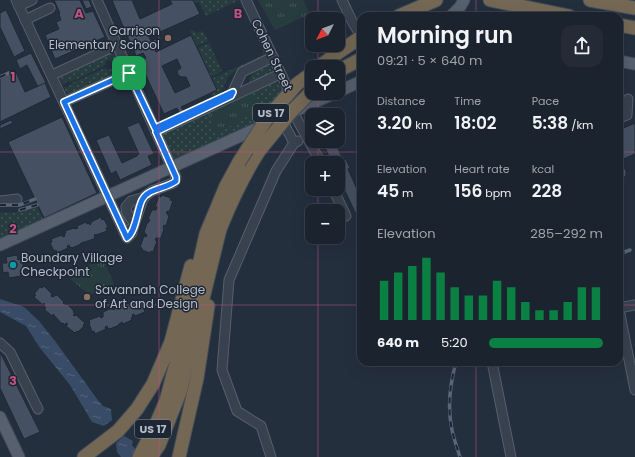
<!DOCTYPE html>
<html lang="en">
<head>
<meta charset="utf-8">
<style>
	body { margin:0; font-family:Poppins,sans-serif; background:#242b36; color:#f1f3f6; height:100vh; display:flex; flex-direction:column; font-size:15px; white-space:nowrap }
	* { box-sizing:border-box; margin:0 }
	p { font-size:13px; color:#a0a4aa }
	.icon { flex:none; width:22px; height:22px; fill:none; stroke:currentColor; stroke-width:2; stroke-linecap:round; stroke-linejoin:round }
	.map { position:relative; flex:1; overflow:hidden }
	.side { position:absolute; left:357px; top:12px; width:266px; height:354px; display:flex; flex-direction:column; background:#1b232e; border-radius:12px; box-shadow:0 4px 16px #0002,0 0 0 1px #39404a }
	.side>* { flex:none }
	.needle { width:26px; rotate:228deg }
	.controls { position:absolute; left:305px; top:12px; display:grid; gap:8px }
	.controls a { display:grid; place-items:center; width:40px; height:40px; border-radius:8px; background:#1b232e; box-shadow:0 4px 16px #0002,0 0 0 1px #39404a; font-size:20px }
	.pin { position:absolute; display:grid; place-items:center; width:34px; height:34px; color:#fff; margin:-17px; border-radius:8px; box-shadow:0 2px 6px #0006 }
	.round { display:grid; place-items:center; flex:none; width:42px; height:42px; border-radius:12px; background:#242b36 }
	.overview { display:flex; align-items:center; justify-content:space-between; height:68px; padding:0 20px }
	h1 { font-size:22px; font-weight:600; line-height:30px }
	.stats { display:grid; grid-template-columns:repeat(3,1fr); gap:6px; height:68px; padding:4px 20px }
	.stats div { display:grid; align-content:center }
	.stats b { font-size:17px; font-weight:600 }
	.stats small { font-size:11px; font-weight:400 }
	.stats p { font-size:11px }
	.chart { height:112px; padding:8px 20px }
	.chart p { display:flex; justify-content:space-between }
	.chart svg { width:100%; height:72px; margin-top:4px; stroke:#0b8043; stroke-width:6 }
	ul { padding:0 20px; list-style:none; font-size:13px }
	li { display:grid; grid-template-columns:64px 48px 1fr; align-items:center; height:30px }
	li i { height:10px; border-radius:5px; background:#0b8043 }
	.map>svg:first-child { display:block }
</style>
</head>
<body>
<div class="map">
<svg width="635" height="457" viewBox="0 0 635 457">
	<defs>
		<pattern id="grass-dots" width="8" height="8" patternUnits="userSpaceOnUse"><rect width="8" height="8" fill="#263c3f"/><path d="M2 2h.1M6 6h.1" fill="none" stroke="#435659" stroke-width="1.8" stroke-linecap="round"/></pattern>
		<pattern id="park-tufts" width="24" height="20" patternUnits="userSpaceOnUse"><rect width="24" height="20" fill="#263c3f"/><path d="M3 7l-1-3M5 7V3M7 7l1-3M15 17l-1-3M17 17v-4M19 17l1-3" fill="none" stroke="#435659"/></pattern>
		<pattern id="water-ripples" width="26" height="14" patternUnits="userSpaceOnUse"><rect width="26" height="14" fill="#394c67"/><path d="M2 4q2-2 4 0t4 0M15 11q2-2 4 0t4 0" fill="none" stroke="#53647b"/></pattern>
	</defs>
	<rect width="100%" height="100%" fill="#242f3e"/>
	<g fill="url(#grass-dots)">
		<polygon points="193,0 239,0 206,16 199,2 195,3"/>
		<polygon points="192,30 197,33 203,31 208,41 196,46 190,31"/>
		<polygon points="209,43 222,71 211,77 198,49 199,47"/>
		<polygon points="263,48 265,54 263,58 232,73 228,77 220,95 213,99 210,93 217,90 213,80 213,78 263,55"/>
		<polygon points="111,52 115,54 118,58 114,62 107,60 104,66 71,82 67,81 63,85 60,79 62,74"/>
		<polygon points="120,63 122,68 117,73 71,95 67,94 64,87 68,87 72,83 105,68 109,70 113,67 114,64"/>
		<polygon points="265,64 270,66 272,73 251,83 249,80 254,69"/>
		<polygon points="274,80 278,83 283,91 252,127 178,159 173,157 163,134"/>
		<path d="M37 206 43 219 0 240V212C13 214 24 211 37 206Z"/>
	</g>
	<g fill="url(#park-tufts)">
		<polygon points="258,0 303,0 310,14 275,30"/>
		<polygon points="250,92 259,109 235,124 216,132 207,112"/>
		<polygon points="103,259 114,284 89,295 66,275"/>
	</g>
	<polygon fill="#263c3f" points="98,265 106,282 98,286 90,268"/>
	<g fill="url(#water-ripples)">
		<polygon points="0,299 24,307 39,321 55,341 97,399 103,406 111,409 112,420 104,426 92,422 70,385 40,348 26,326 0,312"/>
		<polygon points="124,436 133,441 132,445 142,457 121,457 117,452 116,443"/>
	</g>
	<g fill="#455162" stroke="#1f2835" fill-rule="evenodd">
		<polygon points="54,0 80,0 86,13 93,11 105,37 55,59 45,35 59,29 56,22 61,20 59,14 60,13"/>
		<polygon points="82,0 89,0 92,7 86,9"/>
		<path d="M112 0H132L140 19 172 4 170 0H193L200 14 149 37 151 41 156 39 159 46 155 49 156 52 191 35 217 90 181 107 183 110 195 105 198 110 182 118 177 108 164 114 139 61 146 58 143 53 136 56 134 50 140 47V41L131 45ZM177 59 181 68 177 71 178 75 181 77H186L190 86 175 93 162 66Z"/>
		<polygon points="6,10 25,51 14,57 0,27 0,13"/>
		<polygon points="31,53 46,83 38,87 27,65 20,69 16,60"/>
		<polygon points="9,70 10,73 15,70 25,92 45,83 51,97 0,122 0,75"/>
		<polygon points="62,117 97,193 44,218 8,142"/>
		<polygon points="11,120 13,123 0,129 0,125"/>
		<polygon points="139,122 154,154 148,156 152,165 120,180 116,171 111,174 96,140 109,135 122,163 137,156 137,155 139,154 127,127"/>
		<polygon points="635,123 635,154 619,161 619,130"/>
		<polygon points="322,141 335,141 343,160 346,159 350,168 348,169 361,198 361,225 338,176 338,163 332,163"/>
		<polygon points="162,195 171,198 170,200 173,201 169,212 167,211 166,213 168,214 168,216 169,216 166,226 164,225 163,228 164,229 161,238 156,238 155,240 157,241 153,252 151,251 150,253 142,250 142,248 140,247 144,236 146,237 147,235 144,232 147,223 148,223 150,220 148,219 152,210 156,210 157,207 155,207 159,196 161,197"/>
		<polygon points="101,217 102,220 104,219 108,227 106,228 107,231 96,235 95,234 94,239 81,243 81,244 72,248 71,247 70,248 69,245 67,246 68,248 57,253 56,250 54,251 50,243 52,242 51,239 62,235 63,237 65,236 64,234 66,233 65,231 74,228 75,229 78,228 77,226 86,222 87,224 89,223 90,225 91,224 91,222"/>
		<polygon points="17,255 18,260 21,259 21,263 23,263 23,271 20,271 21,276 9,278 8,272 3,273 2,263 7,263 6,257"/>
		<polygon points="44,286 52,294 51,296 52,297 57,295 64,302 63,303 66,305 67,304 74,311 73,312 75,313 73,315 75,316 76,315 85,323 83,325 84,326 78,332 77,331 75,333 66,326 68,324 66,323 65,325 63,323 62,324 53,314 52,316 44,309 46,308 44,306 45,305 44,303 43,305 34,297 36,295 34,294 40,287 42,288"/>
		<polygon points="139,299 141,301 142,300 146,308 144,309 145,312 135,316 134,314 132,315 133,317 131,318 132,320 123,324 122,322 119,324 119,325 110,329 110,328 108,329 107,326 105,327 106,329 95,334 94,331 92,332 89,323 90,323 89,320 100,316 101,318 103,317 103,312 112,308 113,310 116,308 115,307 124,303 128,306 130,305 129,303"/>
		<polygon points="0,352 40,432 24,439 0,388"/>
	</g>
	<g fill="none" stroke-linecap="round" stroke-linejoin="round">
		<g stroke="#565f6c" stroke-width="11">
			<g id="minor">
				<polyline points="16,0 127,238 132,233 133,228 124,232"/>
				<polyline points="97,0 176,177 175,181 173,183 152,191 145,196 143,199 133,228"/>
				<polyline points="246,0 298,110"/>
				<polyline points="342,0 353,23 361,36"/>
				<polyline points="19,6 32,0"/>
				<polyline points="25,20 50,8"/>
				<polyline points="52,75 117,45"/>
				<polyline points="231,96 242,72 273,57"/>
				<polyline points="64,102 129,73"/>
				<polyline points="293,112 321,163"/>
				<polyline points="281,118 294,143 298,141"/>
				<polyline points="619,118 627,115 628,99"/>
				<polyline points="156,132 280,74"/>
				<polyline points="619,173 620,173"/>
				<polyline points="333,189 346,216"/>
				<polyline points="0,201 17,199"/>
				<polyline points="134,223 127,213 126,207 131,201 145,197"/>
				<polyline points="619,308 635,305"/>
				<polyline points="619,309 635,390"/>
				<polyline points="0,343 10,352 38,409"/>
				<polyline points="492,362 511,457"/>
				<polyline points="271,457 261,426 237,411 222,370 229,280 276,171 294,143"/>
			</g>
		</g>
		<g stroke="#414a57" stroke-width="13">
			<g id="major">
				<polyline points="451,16 460,7 464,0"/>
				<polyline points="619,61 635,64"/>
				<polyline points="338,92 361,81"/>
				<polyline points="0,245 335,93"/>
				<polyline points="0,417 19,457"/>
			</g>
		</g>
		<g stroke="#434c59" stroke-width="15">
			<g id="highway">
				<polyline points="490,0 569,16"/>
				<polyline points="590,0 635,8"/>
				<polyline points="399,16 436,0"/>
				<polyline points="619,25 635,28"/>
				<polyline points="319,67 336,54 361,37"/>
				<polyline points="338,71 361,59"/>
				<polyline points="84,457 118,431 137,409 153,384 171,342 191,266"/>
				<polyline points="139,457 154,429 166,401 183,337 206,234 226,186 239,162"/>
				<path d="M151 457 159 445 180 392 220 229C231 202 243 176 259 151"/>
				<polyline points="179,457 197,378 208,306"/>
			</g>
		</g>
		<use href="#minor" stroke="#38414e" stroke-width="9"/>
		<use href="#major" stroke="#56606e" stroke-width="11"/>
		<use href="#highway" stroke="#746855" stroke-width="13"/>
		<g stroke="#5a6575" stroke-width="3.5">
			<g id="rail">
				<polyline points="0,77 9,73"/>
				<polyline points="0,205 20,205 35,199"/>
				<polyline points="20,210 37,205"/>
				<polyline points="619,254 630,250"/>
				<path d="M456 362C450 384 447 407 452 430 454 439 457 448 460 457"/>
			</g>
		</g>
		<use href="#rail" stroke="#1d2633" stroke-width="2" stroke-dasharray="6" stroke-linecap="butt"/>
		<g stroke="#434c59" stroke-width="15" stroke-linecap="butt">
			<g id="highway-bridge">
				<polyline points="259,151 291,112 312,91"/>
				<polyline points="239,162 268,117 297,84 312,73"/>
			</g>
		</g>
		<use href="#highway-bridge" stroke="#746855" stroke-width="13"/>
	</g>
	<g fill="none" stroke-linecap="round" stroke-linejoin="round">
		<g stroke="#fff" stroke-width="8">
			<path id="route" d="M129 73 155 128 233 92 231 96 156 132 176 177V181C166 189 148 188 142 200 137 210 136 232 127 238L64 102Z"/>
		</g>
		<use href="#route" stroke="#1a73e8" stroke-width="5"/>
	</g>
	<path fill="none" stroke="#bd5182" stroke-width="1" stroke-opacity="0.55" d="M159 0V457M318 0V19M476 0V16M318 45V67M318 93V115M318 141V163M0 152H361M619 152H635M318 189V211M318 237V457M0 305H361M619 305H635M476 362V457"/>
	<g fill="#8d6e63" stroke="#1d2633" stroke-width="1.5">
		<circle cx="168" cy="38" r="4"/>
		<circle cx="87" cy="297" r="4"/>
	</g>
	<circle fill="#0f9aa8" stroke="#1d2633" stroke-width="1.5" cx="13" cy="265" r="4"/>
	<g text-anchor="middle" stroke-width="3" stroke-linejoin="round" paint-order="stroke">
		<g fill="#1d2633" stroke="#878f9c" stroke-width="1">
			<rect x="253" y="104" width="36" height="18" rx="3"/>
			<rect x="135" y="420" width="36" height="18" rx="3"/>
		</g>
		<g font-size="11" font-weight="bold" fill="#b4bcc9">
			<text x="271" y="117">US 17</text>
			<text x="153" y="433">US 17</text>
		</g>
		<g font-size="12" fill="#b4bcc9" stroke="#1d2633" text-anchor="start">
			<text x="160" y="35" text-anchor="end">Garrison<tspan x="160" dy="14">Elementary School</tspan></text>
			<text x="21" y="262">Boundary Village<tspan x="21" dy="14">Checkpoint</tspan></text>
			<text x="95" y="294">Savannah College<tspan x="95" dy="14">of Art and Design</tspan></text>
		</g>
		<g font-size="12" fill="#b4bcc9" stroke="#1d2633">
			<text transform="translate(272 55) rotate(64)" y="4">Cohen Street</text>
		</g>
	</g>
	<g font-size="13" text-anchor="middle" font-weight="bold" fill="#bd5182" stroke="#1d2633" stroke-width="3" stroke-linejoin="round" paint-order="stroke">
		<text x="79" y="18">A</text>
		<text x="238" y="18">B</text>
		<text x="13" y="81">1</text>
		<text x="13" y="233">2</text>
		<text x="13" y="385">3</text>
	</g>
</svg>
<div class="controls">
<a><svg class="needle" viewBox="-14 -14 28 28"><path d="M0-13l5 13h-10z" fill="#e53935"/><path d="M0 13l5-13h-10z" fill="#a0a4aa"/></svg></a>
<a><svg class="icon" aria-label="locate" viewBox="0 0 24 24"><circle cx="12" cy="12" r="6"/><path d="M12 2v4M12 18v4M2 12h4M18 12h4"/></svg></a>
<a><svg class="icon" aria-label="layers" viewBox="0 0 24 24"><path d="M12 4l9 5-9 5-9-5zM3 14l9 5 9-5"/></svg></a>
<a>+</a>
<a>−</a>
</div>
<div class="pin" style="left:129px;top:73px;background:#1e9e55"><svg class="icon" aria-label="arrive" viewBox="0 0 24 24"><path d="M6 21V4h12l-3 4 3 4H6"/></svg></div>
<section class="side">
<div class="overview"><div><h1>Morning run</h1><p>09:21 · 5 × 640 m</p></div><a class="round"><svg class="icon" aria-label="share" viewBox="0 0 24 24"><path d="M12 15V3M7 8l5-5 5 5M5 13v7h14v-7"/></svg></a></div>
<div class="stats">
<div><p>Distance</p><b>3.20<small> km</small></b></div>
<div><p>Time</p><b>18:02</b></div>
<div><p>Pace</p><b>5:38<small> /km</small></b></div>
</div>
<div class="stats">
<div><p>Elevation</p><b>45<small> m</small></b></div>
<div><p>Heart rate</p><b>156<small> bpm</small></b></div>
<div><p>kcal</p><b>228</b></div>
</div>
<div class="chart"><p><span>Elevation</span>285–292 m</p>
<svg viewBox="0 0 160 44" preserveAspectRatio="none"><path d="M5 44V20M15 44V15M25 44V11M35 44V6M45 44V15M55 44V24M65 44V29M75 44V29M85 44V20M95 44V24M105 44V33M115 44V38M125 44V38M135 44V33M145 44V24M155 44V24"/></svg>
</div>
<ul>
<li><b>640 m</b>5:20<i style="width:100%"></i></li>
</ul>
</section>
</div>
</body>
</html>
